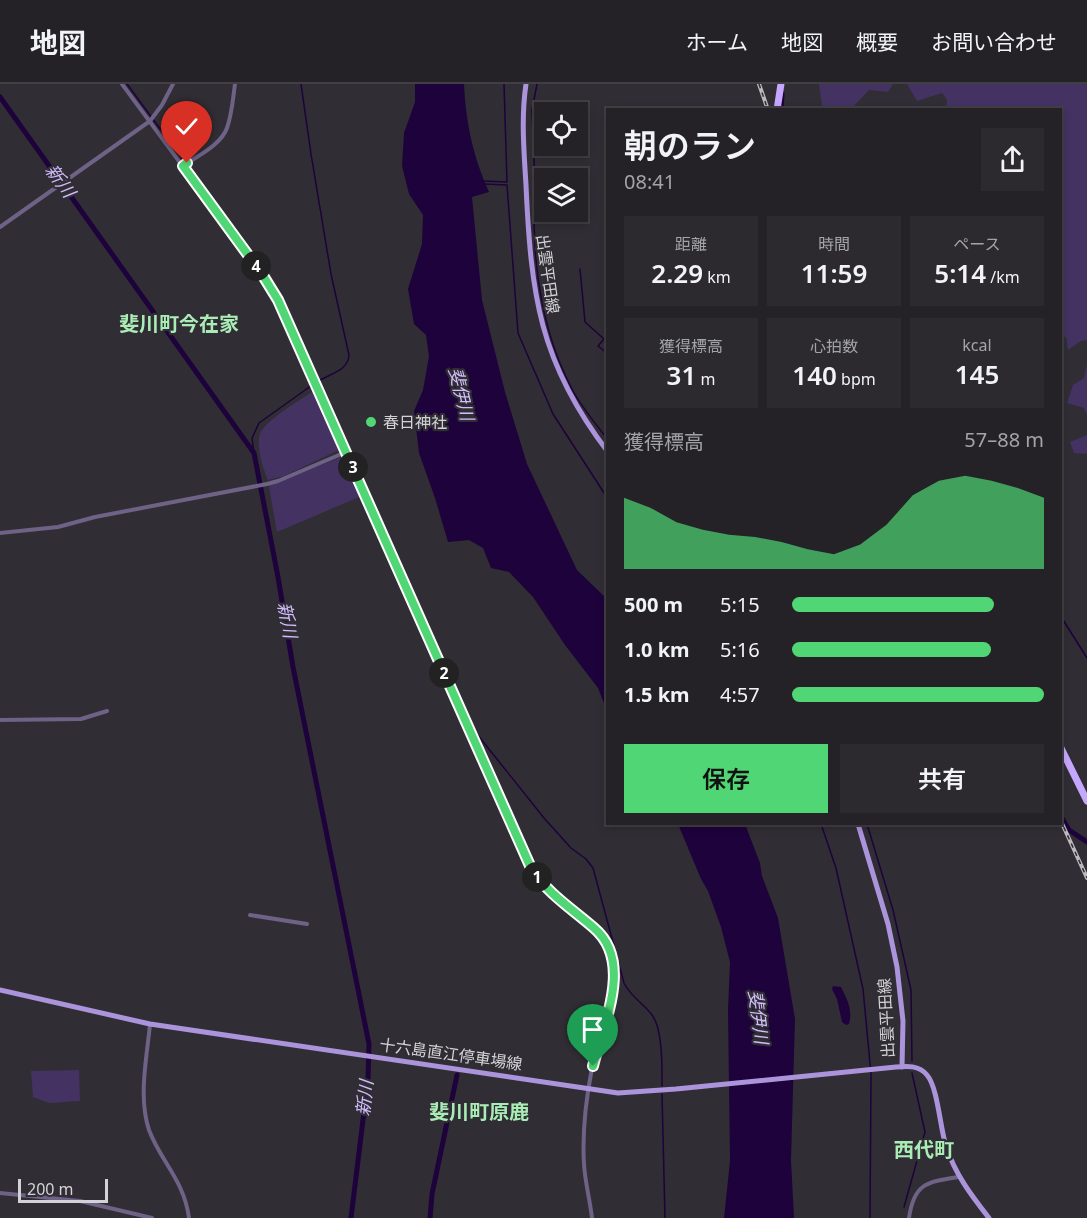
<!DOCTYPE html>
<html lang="ja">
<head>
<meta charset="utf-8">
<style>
	body { margin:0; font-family:"Noto Sans","Noto Sans JP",sans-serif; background:#2c2a2f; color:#f1f3f6; height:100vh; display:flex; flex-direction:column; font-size:22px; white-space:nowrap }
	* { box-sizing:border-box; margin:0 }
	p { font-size:20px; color:#a3a4a7 }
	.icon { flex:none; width:33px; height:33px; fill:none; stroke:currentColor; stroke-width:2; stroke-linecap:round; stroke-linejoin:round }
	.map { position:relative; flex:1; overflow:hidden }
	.panel { position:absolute; left:606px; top:24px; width:456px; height:717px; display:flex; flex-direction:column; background:#242227; border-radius:0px; box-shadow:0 3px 9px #0003,0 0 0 2px #413f44 }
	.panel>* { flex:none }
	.controls { position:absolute; left:534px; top:18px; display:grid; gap:12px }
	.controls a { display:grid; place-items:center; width:54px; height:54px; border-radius:0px; background:#242227; box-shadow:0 3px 9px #0003,0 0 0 2px #413f44; font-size:30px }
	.scale { position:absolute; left:18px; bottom:15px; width:90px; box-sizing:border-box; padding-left:6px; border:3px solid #d3d2d6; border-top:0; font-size:16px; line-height:21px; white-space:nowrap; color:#d3d2d6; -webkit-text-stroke:4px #302e34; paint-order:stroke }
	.pin { position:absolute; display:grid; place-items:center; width:51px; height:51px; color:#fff; margin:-62px -26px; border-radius:50% 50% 50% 0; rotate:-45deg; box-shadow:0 0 6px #0007 }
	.pin .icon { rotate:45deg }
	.km { position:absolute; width:30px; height:30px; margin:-15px; border-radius:50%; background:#222; color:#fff; font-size:16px; line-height:30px; text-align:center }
	.round { display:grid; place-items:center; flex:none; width:63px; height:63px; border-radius:0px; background:#2c2a2f }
	.head { display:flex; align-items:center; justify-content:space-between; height:102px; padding:0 18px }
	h1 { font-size:33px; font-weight:600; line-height:45px }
	.stats { display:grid; grid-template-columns:repeat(3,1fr); gap:9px; height:102px; padding:6px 18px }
	.stats div { display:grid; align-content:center; border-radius:0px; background:#2c2a2f; text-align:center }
	.stats b { font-size:26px; font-weight:600 }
	.stats small { font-size:16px; font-weight:400 }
	.stats p { font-size:16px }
	.chart { height:168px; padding:12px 18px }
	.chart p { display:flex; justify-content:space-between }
	.chart svg { width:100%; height:108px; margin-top:6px; fill:#50d674; opacity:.7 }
	.primary-button { display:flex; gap:12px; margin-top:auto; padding:12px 18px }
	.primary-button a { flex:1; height:69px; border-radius:0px; background:#50d674; color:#111; font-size:24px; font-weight:600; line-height:69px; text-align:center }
	.primary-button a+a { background:#2c2a2f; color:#f1f3f6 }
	ul { padding:0 18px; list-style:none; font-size:20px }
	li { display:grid; grid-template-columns:96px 72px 1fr; align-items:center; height:45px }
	li i { height:15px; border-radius:8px; background:#50d674 }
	header { display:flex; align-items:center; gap:36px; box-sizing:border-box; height:84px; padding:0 30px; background:#242227; border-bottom:2px solid #413f44 }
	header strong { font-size:28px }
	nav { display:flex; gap:33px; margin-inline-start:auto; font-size:21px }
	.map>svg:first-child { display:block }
</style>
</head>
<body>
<header>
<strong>地図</strong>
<nav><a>ホーム</a><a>地図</a><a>概要</a><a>お問い合わせ</a></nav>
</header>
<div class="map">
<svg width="1087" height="1134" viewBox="0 0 1087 1134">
	<rect width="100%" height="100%" fill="#302e34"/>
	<g fill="#433262">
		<polygon points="819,0 893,0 888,8 869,6 850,26 825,25 822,22"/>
		<polygon points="907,0 1087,0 1087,256 1081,257 1068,266 1066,253 1061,252 1060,26 946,25 947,16 942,9 917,17"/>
		<polygon points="1087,280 1087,331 1084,324 1067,319 1073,301 1084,294"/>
		<path d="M315 306 341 359V365L284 392 268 396C263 385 256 362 260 350 264 337 303 314 315 306Z"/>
		<polygon points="1087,351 1087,370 1074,369 1070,358"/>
		<polygon points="344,372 364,411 277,448 269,403 270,401"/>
		<polygon points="79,986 80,1017 49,1019 33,1013 31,987"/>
	</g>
	<g fill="#1e023b">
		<path d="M415 0H464C466 40 473 72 489 108L472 113 482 216 505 308 527 380 577 486 607 515V627L598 604 565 561 533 513 509 488 491 484 483 464 469 456 448 458 435 414 419 369 414 327 423 306 429 272 426 251 414 240 408 205 422 160 423 131 409 110 402 82 404 49 415 18Z"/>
		<polygon points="678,740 745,740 760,779 762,792 778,834 795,935 791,1076 794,1134 724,1134 730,1077 728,926 730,878 721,843 708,807 701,795"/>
		<path d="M833 902 841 903C847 915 853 926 849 940L846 941 842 938 837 915 832 905Z"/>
	</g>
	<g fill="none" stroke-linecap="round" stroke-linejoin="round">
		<g stroke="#1e023b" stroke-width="1.5">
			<path d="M127 0 255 173 278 210 340 344 473 645 544 734 571 764 586 775 593 784 624 899C631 913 643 919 652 931 663 945 662 985 662 1002"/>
			<path d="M301 0 311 70 331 190 349 271C348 287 331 289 319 297"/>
			<path d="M537 0 532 26 535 101 533 107C534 129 534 153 536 175 540 220 552 268 573 307 583 325 596 340 608 356"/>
			<polyline points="483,97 507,98 504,0"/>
			<polyline points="484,100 507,101 518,249 553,330 608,415"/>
			<polyline points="580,185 585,238 604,255 598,262 608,270"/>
			<polyline points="254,369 252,354 259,339 315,299"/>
			<polyline points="1060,531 1087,574"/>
			<polyline points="821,740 836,784 863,905 871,990 870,1134"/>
			<polyline points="867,740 893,826 911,906 912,977"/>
			<polyline points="1055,740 1060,742 1065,741"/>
			<polyline points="662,1010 665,1134"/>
			<polyline points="904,1123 925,1048 912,989"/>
		</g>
		<g stroke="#1e023b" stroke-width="5">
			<polyline points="0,13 254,369 278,493 293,583 369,960 368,995 351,1134"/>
			<polyline points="781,26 782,10"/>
			<polyline points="1060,731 1069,746 1087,758"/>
			<polyline points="430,1134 432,1110 457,991"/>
		</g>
		<g stroke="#6e6286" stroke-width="4">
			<path d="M122 0 235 153 278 216 531 784 543 802 596 845C607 858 616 873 615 890 615 919 598 955 592 984 586 1015 582 1048 584 1080 585 1098 590 1116 592 1134"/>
			<path d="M183 82C197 72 221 61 227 44 232 30 233 14 235 0"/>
			<polyline points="0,143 150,37 162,21 173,0"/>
			<polyline points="0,449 58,443 95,433 267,400 278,397 346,368"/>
			<polyline points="0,636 81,635 107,627"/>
			<polyline points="250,831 307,840"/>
			<path d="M150 940C147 973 138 1013 149 1046 161 1078 184 1096 189 1134"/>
			<polyline points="0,1109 80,1117 152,1134"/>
			<path d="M909 1134C914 1099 927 1098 958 1093"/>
		</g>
		<g stroke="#ac94dc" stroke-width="5">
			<path d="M526 0C521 34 524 67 526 101 531 210 539 278 608 368"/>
			<polyline points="858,740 888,840 897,883 903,937 902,983"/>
			<path d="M0 906 150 940 618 1009 676 1005 896 983C907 982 919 981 927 991 938 1004 940 1044 946 1062 955 1090 971 1111 989 1134"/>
		</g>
		<g stroke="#c5a7fe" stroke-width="7">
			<polyline points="777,26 781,0"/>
			<polyline points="1060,662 1087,717"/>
		</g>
		<g stroke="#bcbabf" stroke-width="4">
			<g id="rail">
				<polyline points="759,0 768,26"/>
				<polyline points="1060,735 1087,794"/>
			</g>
		</g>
		<use href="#rail" stroke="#302e34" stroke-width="1.5" stroke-dasharray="4.5" stroke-linecap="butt"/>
	</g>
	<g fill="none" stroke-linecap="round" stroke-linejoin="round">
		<g stroke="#fff" stroke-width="12">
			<path id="route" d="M187 79 183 82 262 190 278 216 531 784C548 810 571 824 594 844 634 878 603 940 593 982"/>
		</g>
		<use href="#route" stroke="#50d674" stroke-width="8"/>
	</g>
	<circle fill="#50d674" stroke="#302e34" stroke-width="2" cx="371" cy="338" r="6"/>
	<g text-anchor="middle" stroke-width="4.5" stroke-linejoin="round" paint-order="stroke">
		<g font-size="16" fill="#d3d2d6" stroke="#302e34">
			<text transform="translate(548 190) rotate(82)" y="6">出雲平田線</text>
			<text transform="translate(886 934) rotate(-93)" y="6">出雲平田線</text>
			<text transform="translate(451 970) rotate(8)" y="6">十六島直江停車場線</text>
		</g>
		<g font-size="16" fill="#d3d2d6" stroke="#302e34" text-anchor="start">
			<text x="383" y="344">春日神社</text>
		</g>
		<g font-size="18" font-style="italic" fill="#d1bcfd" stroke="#302e34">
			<text transform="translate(60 97) rotate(54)" y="6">新川</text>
			<text transform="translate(461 310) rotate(76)" y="6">斐伊川</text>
			<text transform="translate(287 536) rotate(79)" y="6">新川</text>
			<text transform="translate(758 933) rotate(83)" y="6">斐伊川</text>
			<text transform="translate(365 1014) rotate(-84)" y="6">新川</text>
		</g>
		<g font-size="20" font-weight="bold" fill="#aaecb5" stroke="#302e34">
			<text x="179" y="247">斐川町今在家</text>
			<text x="479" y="1035">斐川町原鹿</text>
			<text x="924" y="1073">西代町</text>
		</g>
	</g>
</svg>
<div class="controls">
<a><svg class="icon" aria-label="locate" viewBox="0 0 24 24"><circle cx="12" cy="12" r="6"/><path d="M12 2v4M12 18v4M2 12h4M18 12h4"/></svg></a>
<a><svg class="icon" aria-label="layers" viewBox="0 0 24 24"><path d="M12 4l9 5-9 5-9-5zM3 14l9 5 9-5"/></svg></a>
</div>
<div class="scale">200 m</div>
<div class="pin" style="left:593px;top:982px;background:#1e9e55"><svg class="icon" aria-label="arrive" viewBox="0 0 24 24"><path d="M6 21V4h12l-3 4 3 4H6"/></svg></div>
<div class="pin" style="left:187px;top:79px;background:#d93025"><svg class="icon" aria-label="check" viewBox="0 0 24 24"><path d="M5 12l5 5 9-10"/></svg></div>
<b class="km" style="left:537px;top:793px">1</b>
<b class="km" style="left:444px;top:589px">2</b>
<b class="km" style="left:353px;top:383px">3</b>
<b class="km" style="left:256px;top:182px">4</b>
<section class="panel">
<div class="head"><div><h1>朝のラン</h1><p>08:41</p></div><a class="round"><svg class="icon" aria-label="share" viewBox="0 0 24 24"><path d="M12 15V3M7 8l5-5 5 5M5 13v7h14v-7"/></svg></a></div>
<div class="stats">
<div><p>距離</p><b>2.29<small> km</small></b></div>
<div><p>時間</p><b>11:59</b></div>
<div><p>ペース</p><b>5:14<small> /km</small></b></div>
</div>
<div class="stats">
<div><p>獲得標高</p><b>31<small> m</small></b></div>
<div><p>心拍数</p><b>140<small> bpm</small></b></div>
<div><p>kcal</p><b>145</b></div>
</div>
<div class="chart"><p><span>獲得標高</span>57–88 m</p>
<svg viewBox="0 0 160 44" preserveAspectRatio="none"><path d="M0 44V15L10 19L20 25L30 28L40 30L50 31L60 33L70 36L80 38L90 34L100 26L110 14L120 8L130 6L140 8L150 11L160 15V44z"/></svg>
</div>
<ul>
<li><b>500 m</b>5:15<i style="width:80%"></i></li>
<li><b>1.0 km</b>5:16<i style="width:79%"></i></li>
<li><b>1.5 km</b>4:57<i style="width:100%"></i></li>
</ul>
<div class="primary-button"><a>保存</a><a>共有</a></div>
</section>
</div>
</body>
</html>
